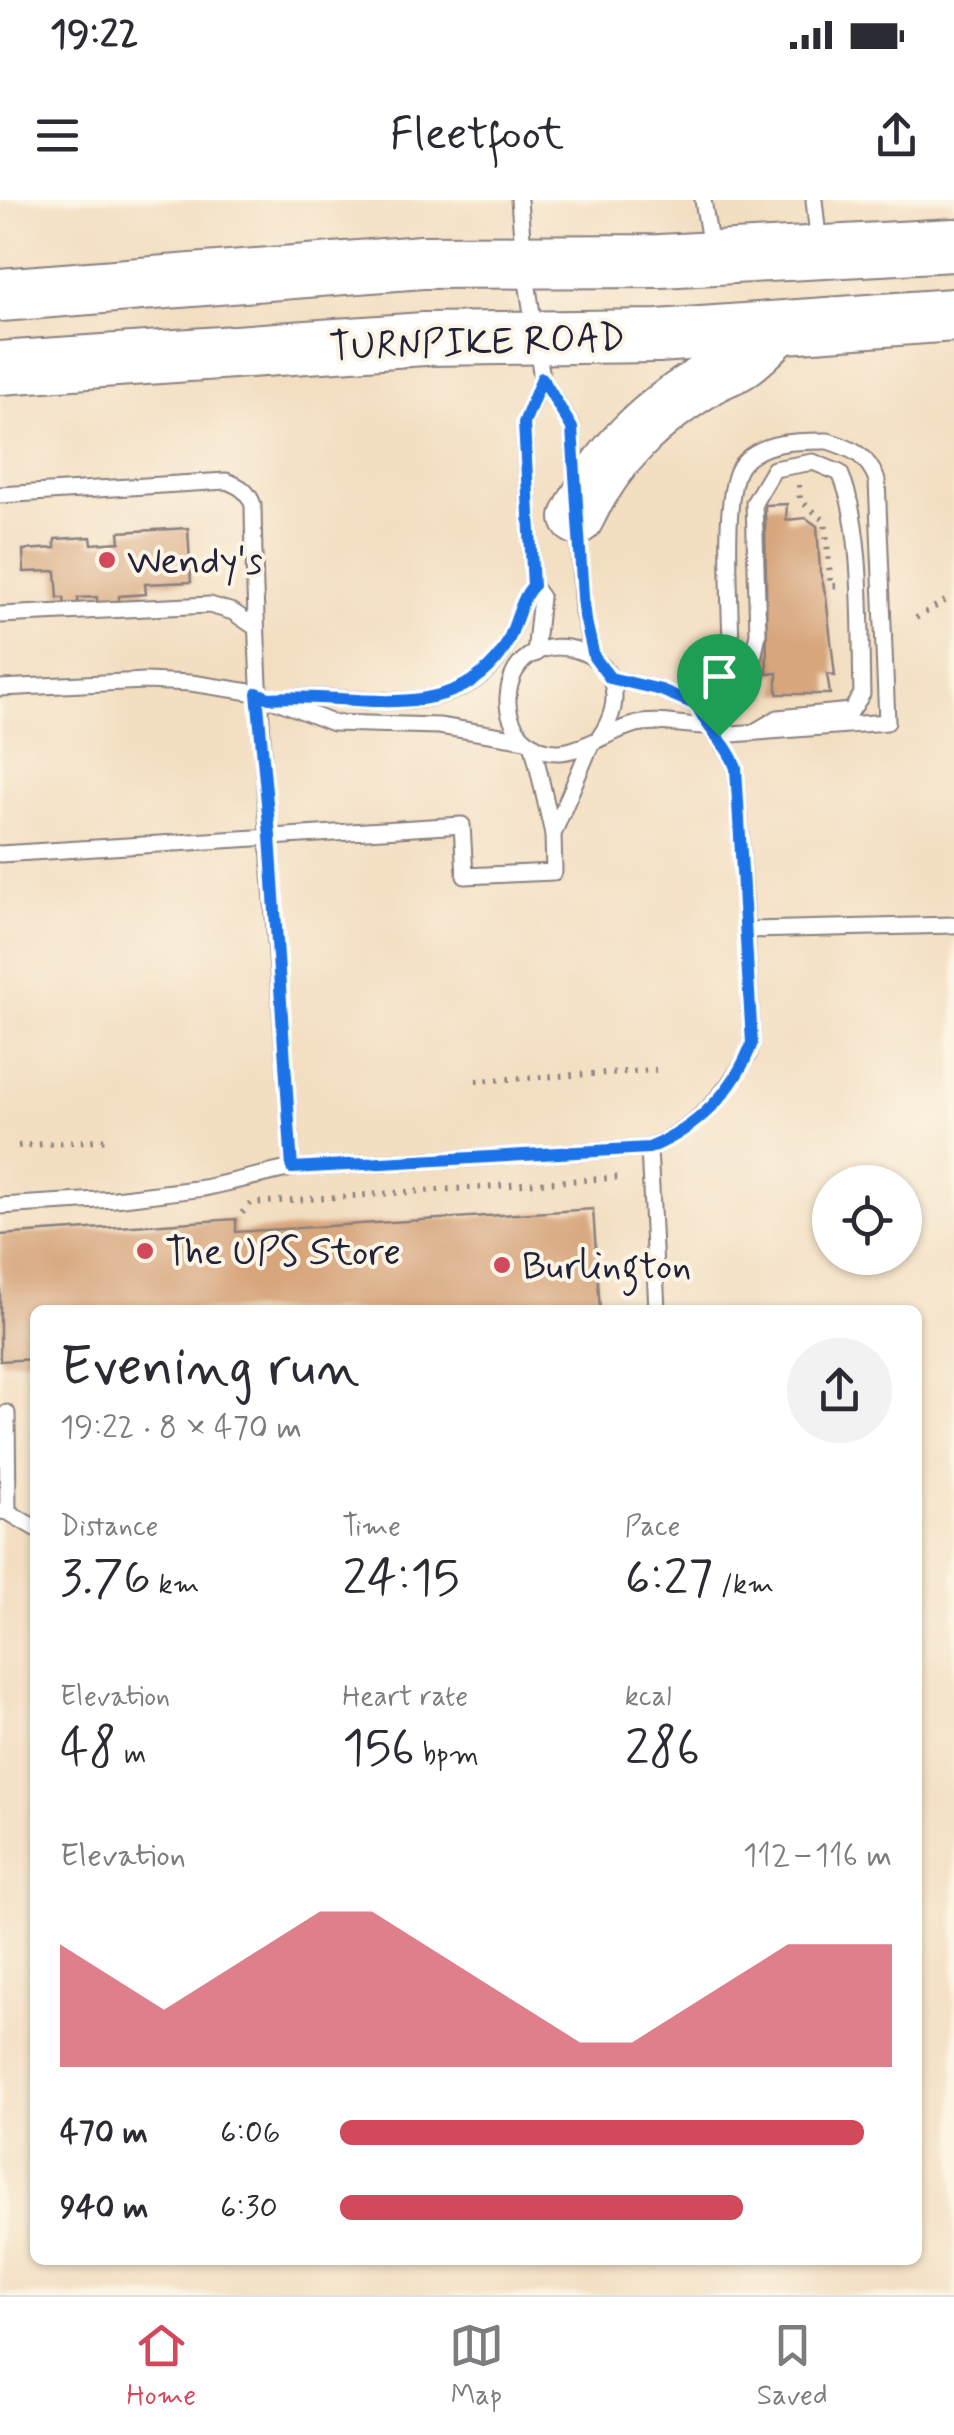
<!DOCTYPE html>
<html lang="en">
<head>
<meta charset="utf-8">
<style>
	body { margin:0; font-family:Mynerve,sans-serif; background:#f2f2f3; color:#2b2b33; height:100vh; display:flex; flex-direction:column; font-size:38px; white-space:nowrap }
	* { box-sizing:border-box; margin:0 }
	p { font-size:32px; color:#7c7c81 }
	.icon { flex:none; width:55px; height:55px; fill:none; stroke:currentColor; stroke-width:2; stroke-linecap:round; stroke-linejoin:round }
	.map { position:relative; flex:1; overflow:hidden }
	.details { position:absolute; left:30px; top:1105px; width:892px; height:960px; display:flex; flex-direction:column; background:#fff; border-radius:15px; box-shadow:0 2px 8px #0004 }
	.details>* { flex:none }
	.tools { position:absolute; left:812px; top:965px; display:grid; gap:20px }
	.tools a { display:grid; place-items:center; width:110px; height:110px; border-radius:50%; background:#fff; box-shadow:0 2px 8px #0004; font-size:50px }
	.pin { position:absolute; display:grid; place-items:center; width:85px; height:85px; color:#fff; margin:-102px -42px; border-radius:50% 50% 50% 0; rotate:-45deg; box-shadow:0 0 10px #0007 }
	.pin .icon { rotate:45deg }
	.round { display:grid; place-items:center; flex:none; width:105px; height:105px; border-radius:52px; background:#f2f2f3 }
	.summary { display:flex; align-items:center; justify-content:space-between; height:170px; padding:0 30px }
	h1 { font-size:55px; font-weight:600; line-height:75px }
	.metrics { display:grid; grid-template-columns:repeat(3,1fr); gap:15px; height:170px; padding:10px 30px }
	.metrics div { display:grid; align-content:center }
	.metrics b { font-size:50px; font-weight:600 }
	.metrics small { font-size:28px; font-weight:400 }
	.metrics p { font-size:28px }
	.chart { height:280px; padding:20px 30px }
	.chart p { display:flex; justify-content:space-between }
	.chart svg { width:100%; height:180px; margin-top:10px; fill:#d1495b; opacity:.7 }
	ul { padding:0 30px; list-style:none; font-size:32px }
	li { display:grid; grid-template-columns:160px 120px 1fr; align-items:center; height:75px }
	li i { height:25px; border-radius:12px; background:#d1495b }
	.status { display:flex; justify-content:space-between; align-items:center; height:70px; padding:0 50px; background:#fff; direction:ltr }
	.status svg { height:28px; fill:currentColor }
	header { display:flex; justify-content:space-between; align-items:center; height:130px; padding:0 30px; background:#fff; font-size:45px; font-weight:600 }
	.menu { display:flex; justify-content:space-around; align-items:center; height:140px; border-top:2px solid #e1e1e2; background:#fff; font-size:28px; color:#7c7c81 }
	.menu a { display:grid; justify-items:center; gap:5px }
	.menu .active { color:#d1495b }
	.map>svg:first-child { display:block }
</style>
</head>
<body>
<div class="status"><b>19:22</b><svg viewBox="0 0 49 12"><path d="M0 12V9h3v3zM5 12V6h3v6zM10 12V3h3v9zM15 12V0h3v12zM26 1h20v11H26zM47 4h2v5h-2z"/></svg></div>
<header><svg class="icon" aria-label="menu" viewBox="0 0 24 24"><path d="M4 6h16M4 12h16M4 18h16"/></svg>Fleetfoot<svg class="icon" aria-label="share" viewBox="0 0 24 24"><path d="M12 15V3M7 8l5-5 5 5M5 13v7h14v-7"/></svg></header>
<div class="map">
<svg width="954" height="2095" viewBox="0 0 954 2095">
	<rect width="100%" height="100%" fill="#fcf5e5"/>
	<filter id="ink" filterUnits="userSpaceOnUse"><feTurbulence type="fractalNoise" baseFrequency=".01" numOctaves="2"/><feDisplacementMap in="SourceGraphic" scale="20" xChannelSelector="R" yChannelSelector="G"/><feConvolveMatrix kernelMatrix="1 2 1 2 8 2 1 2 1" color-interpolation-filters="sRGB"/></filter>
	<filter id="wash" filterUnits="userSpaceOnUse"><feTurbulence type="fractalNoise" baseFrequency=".0048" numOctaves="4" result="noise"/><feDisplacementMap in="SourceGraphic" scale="40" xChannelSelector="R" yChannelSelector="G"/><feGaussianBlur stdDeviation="2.25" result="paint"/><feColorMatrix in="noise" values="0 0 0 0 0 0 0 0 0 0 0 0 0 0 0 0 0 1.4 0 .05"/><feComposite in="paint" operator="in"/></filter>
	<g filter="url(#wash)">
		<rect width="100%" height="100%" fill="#f3dec1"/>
		<g id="blocks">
			<g fill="#d7a67d">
				<polygon points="787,304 786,320 806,318 817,326 820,371 826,397 835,476 827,474 830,494 777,494 777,473 767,474 765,305"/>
				<polygon points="188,328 191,382 145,384 146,394 119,396 119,401 97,403 97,397 78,398 78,405 65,406 64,398 58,398 56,371 24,372 23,350 55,348 55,339 91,337 92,344 120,342 119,332"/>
				<polygon points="593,1009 600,1110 35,1110 35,1159 0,1161 0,1035 236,1019 236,1032"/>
			</g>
		</g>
	</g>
	<g filter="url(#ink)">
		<use href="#blocks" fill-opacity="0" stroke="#8a807e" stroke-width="2.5"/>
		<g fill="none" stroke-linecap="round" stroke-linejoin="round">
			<g stroke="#8a807e" stroke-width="19">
				<g id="service">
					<polyline points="519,0 524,62 542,178 572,227 576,286"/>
					<polyline points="703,0 711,48"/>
					<polyline points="814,0 819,46"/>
					<path d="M828 241C853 249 867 255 877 280L887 522 719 535C724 513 731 491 731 468 733 426 719 292 742 264 762 240 800 241 828 241Z"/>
					<path d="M0 295 226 281C240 286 248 291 253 305 256 527 278 747 292 968"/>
					<polyline points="578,324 583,412 594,457"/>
					<polyline points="0,415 210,405 233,412 255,427"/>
					<polyline points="535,454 541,397 533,386 524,223 542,178"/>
					<path d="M610 478 661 490 697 505C707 530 727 542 736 568L746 730"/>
					<polyline points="0,488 145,481 191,483 257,493 333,523 439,526 526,540"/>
					<path d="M731 490 752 464 758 433 754 303 774 269 813 262 840 273C864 325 860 434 862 494L851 511 778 518 756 531"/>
					<path d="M277 498C348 491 441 525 496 461 516 437 517 403 533 386"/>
					<path d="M599 538C660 450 515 407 508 497 507 512 513 528 524 538 562 573 597 533 637 524 659 519 682 526 705 526"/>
					<polyline points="553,634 591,544"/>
					<polyline points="0,654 462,625 465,676 554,672 553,634 533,546"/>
					<polyline points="0,1006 115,999 204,988 292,968 649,948"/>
					<path d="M657 1110 649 948C695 929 723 898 748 855L752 843 746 730 954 725"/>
					<polyline points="7,1213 8,1312"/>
					<polyline points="0,1311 8,1312 35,1328"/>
				</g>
			</g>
			<g stroke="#8a807e" stroke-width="56">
				<g id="trunk">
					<polyline points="0,95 422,62 660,61 954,45"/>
					<polyline points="0,168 424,139 658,136 954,115"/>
					<path d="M577 318C607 255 651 213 710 178 719 172 729 169 738 164 753 155 766 139 779 128"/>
				</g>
			</g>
			<g stroke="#8a807e" stroke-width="6" stroke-dasharray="2.5 8" stroke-linecap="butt">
				<polyline points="799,285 800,300 825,321 831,386 840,386"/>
				<polyline points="916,418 945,401"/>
				<polyline points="476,881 656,870"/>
				<polyline points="18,946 112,939"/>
				<polyline points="242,1013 251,1003 625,977"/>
			</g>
			<use href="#service" stroke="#fff" stroke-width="15"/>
			<use href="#trunk" stroke="#fff" stroke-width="52"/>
		</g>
	</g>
	<g fill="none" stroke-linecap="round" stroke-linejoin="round" filter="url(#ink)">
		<g stroke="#fff" stroke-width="20">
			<path id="route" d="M542 178 572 228 584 412 594 457 610 478 661 490 697 505C707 530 727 542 736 568L752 843C734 892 696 929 649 948L292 968 270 636 257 493 269 498C343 491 440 526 496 460 516 437 517 402 533 386L524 223Z"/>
		</g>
		<use href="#route" stroke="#1a73e8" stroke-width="12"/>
	</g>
	<g fill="#d1495b" stroke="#fcf5e5" stroke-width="4">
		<circle cx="107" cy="360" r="10"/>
		<circle cx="145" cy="1051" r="10"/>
		<circle cx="502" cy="1065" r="10"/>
	</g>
	<g text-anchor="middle" stroke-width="8" stroke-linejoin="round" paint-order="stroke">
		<g font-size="38" fill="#22223b" stroke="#fcf5e5">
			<text transform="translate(477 141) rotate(-2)" y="13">TURNPIKE ROAD</text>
		</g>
		<g font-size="38" fill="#22223b" stroke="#fcf5e5" text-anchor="start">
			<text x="127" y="373">Wendy's</text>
			<text x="165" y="1064">The UPS Store</text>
			<text x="522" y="1078">Burlington</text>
		</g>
	</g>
</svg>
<div class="tools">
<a><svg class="icon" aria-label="locate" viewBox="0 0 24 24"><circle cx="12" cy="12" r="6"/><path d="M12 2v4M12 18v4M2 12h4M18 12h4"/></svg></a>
</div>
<div class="pin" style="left:719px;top:536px;background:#1e9e55"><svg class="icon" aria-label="arrive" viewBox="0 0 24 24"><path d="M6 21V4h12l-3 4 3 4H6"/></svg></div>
<section class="details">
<div class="summary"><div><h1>Evening run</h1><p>19:22 · 8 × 470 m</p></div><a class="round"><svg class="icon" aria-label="share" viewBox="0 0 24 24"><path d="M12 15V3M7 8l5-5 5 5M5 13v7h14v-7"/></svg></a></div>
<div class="metrics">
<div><p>Distance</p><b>3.76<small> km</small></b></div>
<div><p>Time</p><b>24:15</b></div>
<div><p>Pace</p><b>6:27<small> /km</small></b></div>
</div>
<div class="metrics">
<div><p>Elevation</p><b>48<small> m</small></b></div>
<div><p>Heart rate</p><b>156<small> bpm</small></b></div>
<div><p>kcal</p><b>286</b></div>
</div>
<div class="chart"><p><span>Elevation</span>112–116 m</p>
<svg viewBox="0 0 160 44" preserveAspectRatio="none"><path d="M0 44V14L10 22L20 30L30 22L40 14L50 6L60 6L70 14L80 22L90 30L100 38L110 38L120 30L130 22L140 14L150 14L160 14V44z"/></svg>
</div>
<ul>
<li><b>470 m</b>6:06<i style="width:95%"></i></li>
<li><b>940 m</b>6:30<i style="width:73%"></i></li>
</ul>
</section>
</div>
<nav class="menu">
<a class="active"><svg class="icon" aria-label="home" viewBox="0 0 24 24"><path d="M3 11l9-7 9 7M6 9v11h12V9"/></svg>Home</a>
<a><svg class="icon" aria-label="map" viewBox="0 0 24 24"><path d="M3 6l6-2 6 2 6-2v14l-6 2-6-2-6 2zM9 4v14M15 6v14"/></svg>Map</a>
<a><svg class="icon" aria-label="saved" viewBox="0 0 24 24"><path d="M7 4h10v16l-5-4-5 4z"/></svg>Saved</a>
</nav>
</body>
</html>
